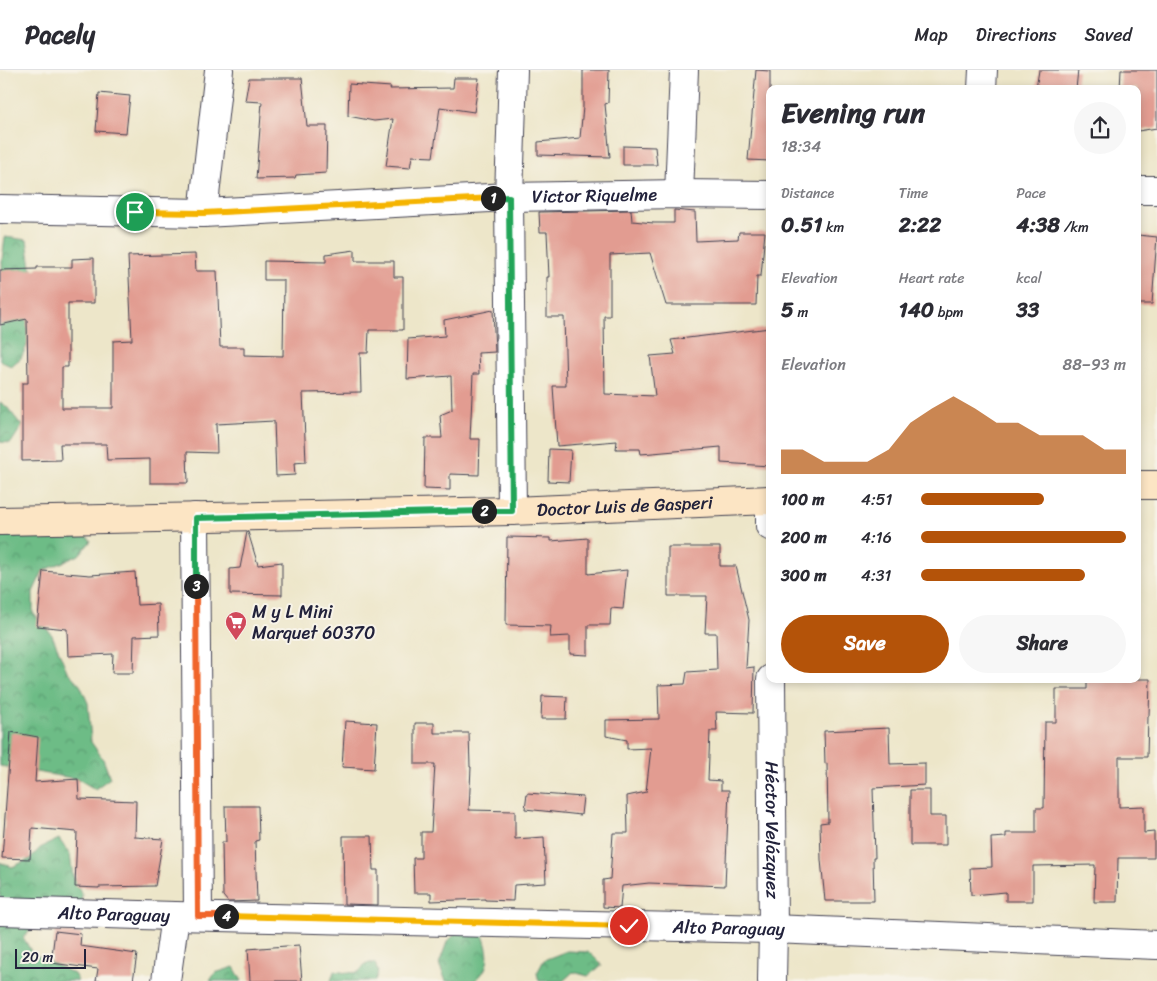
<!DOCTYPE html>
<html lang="en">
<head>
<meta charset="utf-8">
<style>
	body { margin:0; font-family:Sriracha,sans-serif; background:#f7f7f7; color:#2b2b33; height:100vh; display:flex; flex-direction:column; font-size:19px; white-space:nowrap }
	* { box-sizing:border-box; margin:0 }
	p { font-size:16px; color:#7c7c81 }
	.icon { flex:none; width:28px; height:28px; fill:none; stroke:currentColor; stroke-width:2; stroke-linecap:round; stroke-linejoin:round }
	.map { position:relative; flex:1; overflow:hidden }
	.drawer { position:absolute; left:766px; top:15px; width:375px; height:598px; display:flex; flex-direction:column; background:#fff; border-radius:10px; box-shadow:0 2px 8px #0003 }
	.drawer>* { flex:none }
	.scale { position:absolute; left:15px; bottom:12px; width:71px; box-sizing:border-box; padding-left:5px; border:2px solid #22223b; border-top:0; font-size:14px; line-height:18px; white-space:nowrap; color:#22223b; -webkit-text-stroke:4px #f7f3e8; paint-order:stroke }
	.pin { position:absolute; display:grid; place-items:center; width:42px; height:42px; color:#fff; margin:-21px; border:2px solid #fff; border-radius:50%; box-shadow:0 1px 5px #0007 }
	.km { position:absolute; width:25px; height:25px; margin:-12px; border-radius:50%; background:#222; color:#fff; font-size:14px; line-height:25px; text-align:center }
	.round { display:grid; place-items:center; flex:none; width:52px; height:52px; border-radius:26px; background:#f7f7f7 }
	.headline { display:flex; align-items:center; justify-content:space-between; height:85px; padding:0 15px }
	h1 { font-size:28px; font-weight:700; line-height:38px }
	.stats { display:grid; grid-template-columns:repeat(3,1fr); gap:8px; height:85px; padding:5px 15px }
	.stats div { display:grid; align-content:center }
	.stats b { font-size:21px; font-weight:700 }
	.stats small { font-size:14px; font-weight:400 }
	.stats p { font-size:14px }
	.chart { height:140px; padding:10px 15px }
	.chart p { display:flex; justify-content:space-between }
	.chart svg { width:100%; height:90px; margin-top:5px; fill:#b45309; opacity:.7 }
	.action { display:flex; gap:10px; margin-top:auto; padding:10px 15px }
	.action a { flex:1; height:58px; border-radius:30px; background:#b45309; color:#fff; font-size:20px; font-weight:700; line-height:58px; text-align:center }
	.action a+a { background:#f7f7f7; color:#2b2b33 }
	ul { padding:0 15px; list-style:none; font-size:16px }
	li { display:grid; grid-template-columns:80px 60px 1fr; align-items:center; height:38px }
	li i { height:12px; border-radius:6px; background:#b45309 }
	header { display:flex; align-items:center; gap:30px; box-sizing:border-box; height:70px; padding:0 25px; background:#fff; border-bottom:1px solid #e1e1e2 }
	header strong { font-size:24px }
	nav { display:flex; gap:28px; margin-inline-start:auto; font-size:18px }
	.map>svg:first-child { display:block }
</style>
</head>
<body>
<header>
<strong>Pacely</strong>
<nav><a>Map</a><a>Directions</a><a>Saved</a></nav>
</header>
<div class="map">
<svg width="1157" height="911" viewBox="0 0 1157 911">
	<defs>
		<pattern id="forest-crowns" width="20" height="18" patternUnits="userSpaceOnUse" patternTransform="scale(1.25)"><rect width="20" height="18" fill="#6dbc86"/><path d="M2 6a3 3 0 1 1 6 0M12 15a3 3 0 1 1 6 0" fill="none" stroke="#59986f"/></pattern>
	</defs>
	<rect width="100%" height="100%" fill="#f7f3e8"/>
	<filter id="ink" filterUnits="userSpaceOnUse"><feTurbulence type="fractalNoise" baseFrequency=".02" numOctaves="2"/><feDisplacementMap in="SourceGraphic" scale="10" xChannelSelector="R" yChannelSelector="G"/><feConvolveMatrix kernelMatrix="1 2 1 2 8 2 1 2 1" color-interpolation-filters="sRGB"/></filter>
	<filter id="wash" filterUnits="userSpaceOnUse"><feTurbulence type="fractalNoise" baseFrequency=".0096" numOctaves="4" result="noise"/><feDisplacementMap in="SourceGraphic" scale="20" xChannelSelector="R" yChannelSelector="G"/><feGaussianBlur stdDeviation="1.12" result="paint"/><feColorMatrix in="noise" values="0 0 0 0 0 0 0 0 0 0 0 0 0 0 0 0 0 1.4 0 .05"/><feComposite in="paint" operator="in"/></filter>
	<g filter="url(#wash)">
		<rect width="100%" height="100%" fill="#ede6c9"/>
		<g fill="url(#forest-crowns)" stroke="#486f60">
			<polygon points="5,167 27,170 34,217 30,269 21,288 11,296 0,291 0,232 3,216 2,190"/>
			<polygon points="0,332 7,337 22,356 11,373 0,372"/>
			<polygon points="77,455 91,471 79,485 43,501 33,522 33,543 52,565 67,601 80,615 88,633 91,672 103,689 110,708 95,719 78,709 0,696 0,458"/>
			<polygon points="59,769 70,785 73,806 82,825 79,844 39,854 23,867 32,883 74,904 78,911 0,911 0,792 12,797 30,789 40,778"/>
			<path d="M463 856 481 860C489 880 493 896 475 911H446L439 894 447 872Z"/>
			<polygon points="567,881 589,882 602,895 588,906 573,902 563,911 539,911 537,903 544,890"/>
			<polygon points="366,893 375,893 378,902 375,911 331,911 334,901 348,903 359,902"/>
			<polygon points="234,897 242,911 210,911 215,903"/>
		</g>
		<g id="blocks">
			<g fill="#e29c91">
				<polygon points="583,0 609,0 608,33 605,34 610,87 538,85 538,72 580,68 583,37"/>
				<polygon points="756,0 770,1 770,91 748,90"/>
				<polygon points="1039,0 1078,0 1076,19 1036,19"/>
				<polygon points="1121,0 1157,0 1157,58 1138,61 1138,18 1120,19"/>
				<polygon points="249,8 302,8 307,56 327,56 326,103 296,105 295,108 256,109 262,32 245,31"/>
				<polygon points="454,8 479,8 474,42 440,37 433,87 412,86 410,98 386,96 393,49 374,51 348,46 349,14 391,17 390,19 453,18"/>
				<polygon points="99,23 130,26 126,63 96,61"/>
				<polygon points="623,76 655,77 657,95 623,95"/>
				<polygon points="631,140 632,151 654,153 674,153 674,140 695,142 696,171 738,169 739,162 765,162 761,206 757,206 756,235 666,235 650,183 610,185 610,246 604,246 605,324 655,326 650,286 675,284 671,270 770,258 770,396 721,393 721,377 641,384 640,379 616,379 617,371 557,376 553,316 566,316 564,247 547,247 547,207 549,207 547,162 540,162 539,142"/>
				<polygon points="1138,165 1157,167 1152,234 1138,234"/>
				<polygon points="355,180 355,191 394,191 394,207 403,207 403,260 369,260 368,283 360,283 361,322 303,323 306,392 294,393 295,405 276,406 274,351 216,354 217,383 187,382 188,413 150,413 150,389 107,390 106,374 60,374 61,390 22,391 22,313 28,313 27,249 0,255 0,200 37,199 37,197 72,197 72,189 94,188 94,233 68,233 68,297 62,297 62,338 113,338 113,271 132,270 128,186 195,184 196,201 217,201 220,277 244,277 244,285 283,286 284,210 264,210 264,191 326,192 326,184"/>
				<polygon points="493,240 495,282 478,283 479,304 473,304 470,369 480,369 479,405 450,404 450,420 424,419 425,368 442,368 440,345 452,340 451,306 407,309 408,269 445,266 444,250"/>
				<polygon points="549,379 571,380 569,412 548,411"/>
				<polygon points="247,462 248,462 258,495 282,492 282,525 230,524 230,499 240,498"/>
				<polygon points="507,467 551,468 551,471 588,468 588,504 627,500 623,539 611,538 610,555 588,555 588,585 570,584 570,566 550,567 551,556 506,555"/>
				<polygon points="668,477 720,477 720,496 736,496 749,550 746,598 754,597 753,643 716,642 717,661 710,661 708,710 721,711 721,720 729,720 725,816 649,813 622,816 620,838 603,837 603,810 610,809 613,763 628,763 627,726 646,722 651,678 627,679 627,670 606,666 606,650 659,649 658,615 685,614 687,602 717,600 716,563 705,563 707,526 668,526"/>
				<polygon points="43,501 90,505 135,502 137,535 158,534 159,565 134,566 133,603 112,603 113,584 68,586 67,559 37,556"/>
				<polygon points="1087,609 1150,609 1149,646 1148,646 1147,687 1119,687 1119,737 1144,736 1144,763 1154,762 1154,788 1118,788 1117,832 1094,832 1095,795 1033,796 1033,831 1006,831 1006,822 971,825 970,798 992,797 991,768 1006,767 1006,763 1036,763 1036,738 1044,738 1045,652 1056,652 1056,619 1087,619"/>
				<polygon points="542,626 567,627 566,649 541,649"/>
				<polygon points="345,651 377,653 374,699 342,697"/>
				<polygon points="415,653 434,653 434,663 469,663 470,697 471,697 469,740 515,741 515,769 544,767 546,813 514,815 513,831 485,830 485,829 431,831 431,823 414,823 413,788 421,788 421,762 431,762 435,694 415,694"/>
				<polygon points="889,658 890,694 925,693 925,715 873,718 875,788 873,788 874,831 825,831 821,790 820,753 828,752 827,693 825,694 824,661"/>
				<polygon points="11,662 38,667 35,712 78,709 79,729 136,731 135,767 163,769 155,816 99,817 99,818 75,817 77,762 32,758 30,789 2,788"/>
				<polygon points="910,720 930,720 930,746 946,746 946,775 910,775"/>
				<polygon points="527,723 583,727 581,745 525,739"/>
				<polygon points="225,736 258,736 259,770 255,771 257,831 228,832 223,826 222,772 226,772"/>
				<polygon points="343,766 372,766 373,800 378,800 378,835 344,834"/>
				<polygon points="55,861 81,864 80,876 137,884 133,911 96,911 98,899 51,893"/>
				<polygon points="299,875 302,911 250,911 248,879"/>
			</g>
		</g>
	</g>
	<g filter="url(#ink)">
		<use href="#blocks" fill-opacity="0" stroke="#403f50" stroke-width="1"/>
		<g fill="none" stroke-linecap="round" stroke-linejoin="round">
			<g stroke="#403f50" stroke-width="30">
				<g id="street">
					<polyline points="982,19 983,0"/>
					<polyline points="1138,120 1157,120"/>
					<polyline points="679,124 684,0"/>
					<path id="s1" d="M0 139 203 143 509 127 679 124 770 125"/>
					<polyline points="203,143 219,0"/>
					<polyline points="770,430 770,456"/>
					<polyline points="512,441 509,127 513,0"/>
					<polyline points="195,447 198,846"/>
					<path id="s2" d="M771 609 773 859 772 911"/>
					<path id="s3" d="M0 841 175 846 773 859 1157 875"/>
					<polyline points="166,911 175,846"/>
				</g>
			</g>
			<g stroke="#403f50" stroke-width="30">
				<g id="secondary">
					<polyline points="1138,415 1157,415"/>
					<path id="s4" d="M0 451 512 441 770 430"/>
				</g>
			</g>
			<use href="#street" stroke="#fff" stroke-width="28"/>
			<use href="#secondary" stroke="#fce5c4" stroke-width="28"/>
		</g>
	</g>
	<g fill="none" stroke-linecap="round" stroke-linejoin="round" filter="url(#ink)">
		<g stroke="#fff" stroke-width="10">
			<polyline id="split-1" points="135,142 203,143 493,128"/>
		</g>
		<g stroke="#fff" stroke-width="10">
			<polyline id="split-2" points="484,441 512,441 509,127 493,128"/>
		</g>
		<g stroke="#fff" stroke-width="10">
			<polyline id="split-3" points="196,516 196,448 484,441"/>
		</g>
		<g stroke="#fff" stroke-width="10">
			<polyline id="split-4" points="196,516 198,846 226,846"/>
		</g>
		<g stroke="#fff" stroke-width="10">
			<polyline id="split-5" points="226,846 629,856"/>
		</g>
		<use href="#split-1" stroke="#f5b400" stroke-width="6"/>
		<use href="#split-2" stroke="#22a559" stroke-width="6"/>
		<use href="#split-3" stroke="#22a559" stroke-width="6"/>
		<use href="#split-4" stroke="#f0652b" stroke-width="6"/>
		<use href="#split-5" stroke="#f5b400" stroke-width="6"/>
	</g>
	<defs>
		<g id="supermarket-pin" transform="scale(1.125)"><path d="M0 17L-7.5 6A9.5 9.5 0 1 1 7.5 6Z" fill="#d1495b" stroke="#f7f3e8"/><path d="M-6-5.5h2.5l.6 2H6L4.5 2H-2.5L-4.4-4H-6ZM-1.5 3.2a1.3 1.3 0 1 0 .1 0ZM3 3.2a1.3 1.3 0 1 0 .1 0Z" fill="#fff"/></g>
	</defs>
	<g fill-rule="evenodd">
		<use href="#supermarket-pin" x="236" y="552"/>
	</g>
	<g text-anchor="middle" stroke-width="4" stroke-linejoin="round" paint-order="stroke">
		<g font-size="18" fill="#22223b" stroke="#f7f3e8">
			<text dy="6" stroke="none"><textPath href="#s1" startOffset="595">Victor Riquelme</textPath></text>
			<text dy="6" stroke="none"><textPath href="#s4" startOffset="625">Doctor Luis de Gasperi</textPath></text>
			<text dy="6" stroke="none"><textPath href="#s2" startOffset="151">Héctor Velázquez</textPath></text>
			<text dy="6" stroke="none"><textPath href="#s3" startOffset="114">Alto Paraguay</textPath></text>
			<text dy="6" stroke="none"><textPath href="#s3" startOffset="729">Alto Paraguay</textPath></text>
		</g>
		<g font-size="18" fill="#22223b" stroke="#f7f3e8" text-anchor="start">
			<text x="252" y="548">M y L Mini<tspan x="252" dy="21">Marquet 60370</tspan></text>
		</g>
	</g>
</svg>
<div class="scale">20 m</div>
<div class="pin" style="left:135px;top:142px;background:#1e9e55"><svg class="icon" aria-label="arrive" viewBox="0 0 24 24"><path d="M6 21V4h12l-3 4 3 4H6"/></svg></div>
<div class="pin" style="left:629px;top:856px;background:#d93025"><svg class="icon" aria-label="check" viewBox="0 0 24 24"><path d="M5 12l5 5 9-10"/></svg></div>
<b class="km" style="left:493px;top:128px">1</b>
<b class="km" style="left:484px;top:441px">2</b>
<b class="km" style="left:196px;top:516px">3</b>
<b class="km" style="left:226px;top:846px">4</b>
<section class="drawer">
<div class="headline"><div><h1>Evening run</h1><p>18:34</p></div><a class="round"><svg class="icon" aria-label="share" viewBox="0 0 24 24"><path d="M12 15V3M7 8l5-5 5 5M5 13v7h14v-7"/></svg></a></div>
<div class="stats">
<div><p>Distance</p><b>0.51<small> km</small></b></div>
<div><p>Time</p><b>2:22</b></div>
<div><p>Pace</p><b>4:38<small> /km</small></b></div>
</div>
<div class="stats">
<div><p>Elevation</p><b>5<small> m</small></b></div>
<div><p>Heart rate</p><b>140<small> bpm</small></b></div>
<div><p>kcal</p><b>33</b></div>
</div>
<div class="chart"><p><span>Elevation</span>88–93 m</p>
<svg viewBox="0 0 160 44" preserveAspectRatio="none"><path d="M0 44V32L10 32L20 38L30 38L40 38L50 32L60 19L70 12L80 6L90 12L100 19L110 19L120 25L130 25L140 25L150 32L160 32V44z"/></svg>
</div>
<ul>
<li><b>100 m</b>4:51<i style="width:60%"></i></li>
<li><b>200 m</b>4:16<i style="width:100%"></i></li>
<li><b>300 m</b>4:31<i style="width:80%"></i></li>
</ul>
<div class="action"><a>Save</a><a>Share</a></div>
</section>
</div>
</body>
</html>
